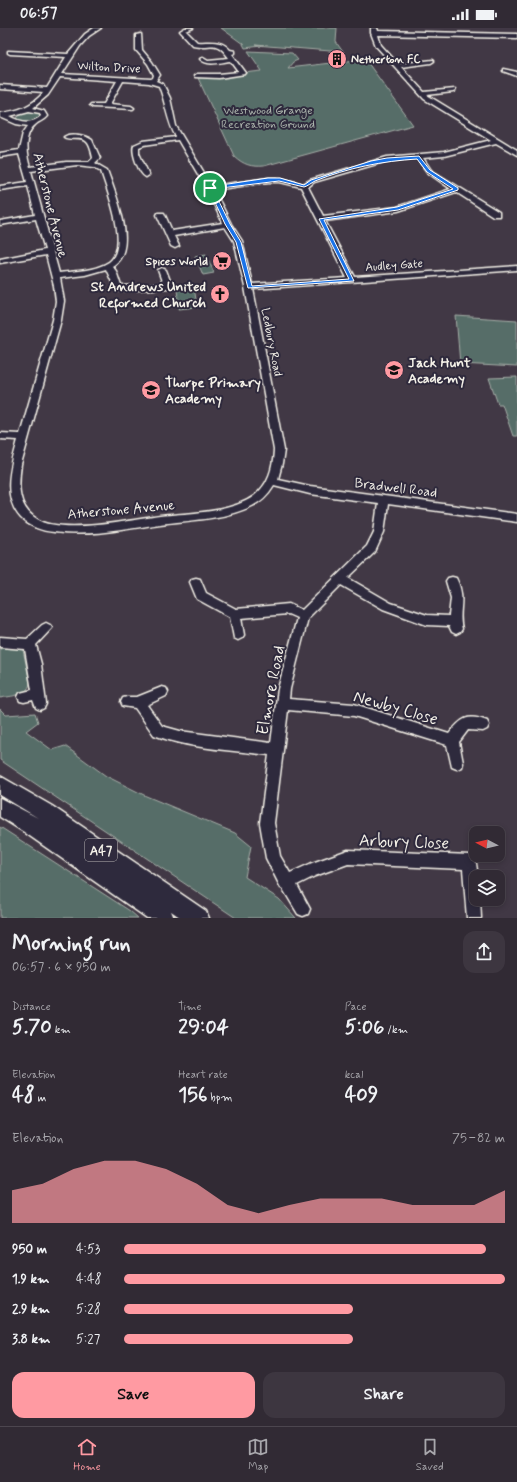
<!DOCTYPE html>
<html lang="en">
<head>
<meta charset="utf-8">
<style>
	body { margin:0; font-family:Mynerve,sans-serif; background:#3d3640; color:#f1f3f6; height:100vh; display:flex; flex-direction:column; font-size:15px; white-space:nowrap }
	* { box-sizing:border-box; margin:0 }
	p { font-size:13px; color:#a8a7ac }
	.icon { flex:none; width:22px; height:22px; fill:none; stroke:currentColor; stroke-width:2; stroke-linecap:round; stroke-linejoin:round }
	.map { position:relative; height:890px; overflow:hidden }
	.side { display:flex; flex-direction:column; background:#312a34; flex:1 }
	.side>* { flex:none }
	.needle { width:26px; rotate:277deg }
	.controls { position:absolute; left:469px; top:798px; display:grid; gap:8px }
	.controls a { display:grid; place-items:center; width:36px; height:36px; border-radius:8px; background:#312a34; box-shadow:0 2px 6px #0003,0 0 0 1px #4c464f; font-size:20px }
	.pin { position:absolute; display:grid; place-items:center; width:34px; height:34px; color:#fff; margin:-17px; border:2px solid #fff; border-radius:50%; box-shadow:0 1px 4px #0007 }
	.round { display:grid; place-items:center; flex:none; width:42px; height:42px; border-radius:12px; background:#3d3640 }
	.summary { display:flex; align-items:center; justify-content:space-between; height:68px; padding:0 12px }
	h1 { font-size:22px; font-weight:700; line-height:30px }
	.stats { display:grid; grid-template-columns:repeat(3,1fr); gap:6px; height:68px; padding:4px 12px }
	.stats div { display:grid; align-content:center }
	.stats b { font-size:20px; font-weight:700 }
	.stats small { font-size:11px; font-weight:400 }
	.stats p { font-size:11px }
	.chart { height:112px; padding:8px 12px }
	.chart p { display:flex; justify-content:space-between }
	.chart svg { width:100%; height:72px; margin-top:4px; fill:#ff9aa2; opacity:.7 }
	.button { display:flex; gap:8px; margin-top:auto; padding:8px 12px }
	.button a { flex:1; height:46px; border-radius:12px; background:#ff9aa2; color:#111; font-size:16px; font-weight:700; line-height:46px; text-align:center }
	.button a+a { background:#3d3640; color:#f1f3f6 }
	ul { padding:0 12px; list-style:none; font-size:13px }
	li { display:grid; grid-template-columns:64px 48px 1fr; align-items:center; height:30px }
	li i { height:10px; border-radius:5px; background:#ff9aa2 }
	.status { display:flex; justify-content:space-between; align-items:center; height:28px; padding:0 20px; background:#312a34; direction:ltr }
	.status svg { height:11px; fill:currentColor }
	.tab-bar { display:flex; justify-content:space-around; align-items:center; height:56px; border-top:1px solid #4c464f; background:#312a34; font-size:11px; color:#a8a7ac }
	.tab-bar a { display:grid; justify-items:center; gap:2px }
	.tab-bar .selected { color:#ff9aa2 }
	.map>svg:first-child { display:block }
</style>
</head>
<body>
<div class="status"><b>06:57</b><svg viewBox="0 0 49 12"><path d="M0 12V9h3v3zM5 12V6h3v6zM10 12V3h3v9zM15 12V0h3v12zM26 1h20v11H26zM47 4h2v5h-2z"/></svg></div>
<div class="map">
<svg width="517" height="890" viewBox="0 0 517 890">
	<rect width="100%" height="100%" fill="#413845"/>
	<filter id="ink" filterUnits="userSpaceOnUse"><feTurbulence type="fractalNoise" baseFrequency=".025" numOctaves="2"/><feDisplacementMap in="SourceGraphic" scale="8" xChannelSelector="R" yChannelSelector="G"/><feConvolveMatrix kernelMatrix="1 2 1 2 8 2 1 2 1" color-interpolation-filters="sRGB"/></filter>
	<g filter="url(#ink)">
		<g fill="#576d68" stroke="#a6afa8">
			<polygon points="221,0 337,0 336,14 343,24 255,17 261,18 245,20 243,16"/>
			<path d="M248 23 292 25 298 32 293 34 288 40 365 31 413 97 264 138C251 139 244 137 234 128L198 50 262 43Z"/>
			<path d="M29 83 40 84 42 87C35 93 25 97 17 90L21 84Z"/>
			<polygon points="206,226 214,245 203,247 195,228"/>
			<polygon points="194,258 197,279 179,281 177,261"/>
			<polygon points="456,288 517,292 517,339 460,336"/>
			<polygon points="517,349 517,408 513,408 502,376 498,376 489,350"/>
			<path d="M0 618 23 622 30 655C28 668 11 668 0 670Z"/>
			<polygon points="0,681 6,687 35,685 38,694 26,703 52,722 65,718 106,748 146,768 235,805 251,818 245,849 279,871 296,890 236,890 0,732"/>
			<polygon points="0,799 130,883 138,890 0,890"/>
		</g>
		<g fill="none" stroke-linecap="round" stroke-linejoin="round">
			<g stroke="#f4f1e8" stroke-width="3">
				<g id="minor">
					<path d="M94 0H101L89 8 80 18 62 46 151 51 153 50 154 47 148 36 136 22V7L141 6 142 22 152 34 160 47 156 53 163 56 170 70 176 98 212 158 268 150H280L303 156 310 152 387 129 444 124 491 112 424 71 376 18 371 5V0H377L378 3 517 6V10L378 7 381 17 398 36 433 32 434 33 431 35 401 39 424 64 455 61V63L453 64 427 67 517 122V127L496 115 444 128 423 130 431 142 499 184V188H493L456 164 398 183 325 193 355 249 517 238V242L253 261 284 422 282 436 278 451 310 458 517 486V494L388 476 384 504 375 524 348 550 391 575 427 587 449 588 451 570 446 553 448 550 452 549 456 550C467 571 457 582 462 601L460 604 456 606 452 604 449 598 427 597 383 581 341 557 308 590 290 661 289 671 354 676 449 706C461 691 467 685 487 693L489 697 487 701 483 703 468 702 459 714 463 735 462 739 457 741 452 739 447 717 354 688 288 682 274 795 280 828 290 845 312 835 348 822 470 827 475 829 478 849H476V871H480L481 890H467L463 841 348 836 315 848 297 857 310 881 308 886 303 888 298 886 283 861 281 860 266 830 260 795 269 727C231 722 190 721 154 707L135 680 123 678 121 674 123 670 127 669H137L162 659 166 660 168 664 166 668 147 677 162 698 180 703 271 715 278 661 297 590 288 586 241 590 244 607 242 610 238 612 234 610 230 589 197 571 190 554 192 551 196 550 200 551 206 565 236 581 289 576 302 582 367 518 374 504 378 475 310 466 274 457C268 467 261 474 250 479 222 492 190 492 160 496 126 501 90 509 54 504 42 503 30 499 21 490 1 468 11 438 18 412L0 411V405L20 406 53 292 56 273 54 258 46 227 0 235V231L45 222 36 191 0 197V193L35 187 28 158 0 162V158L27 154 19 126 0 129V125L19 122 23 105 28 98 16 96 0 89V85C19 83 32 78 44 64L0 61V57L47 60 66 29 10 26 8 25V23L68 26 85 6ZM60 49 117 53 104 76H91L90 77 93 79 133 81 134 80 131 78 110 76 123 53 149 55 159 58C166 75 167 93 176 109L143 113 134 117C131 124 139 146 146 149L149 147 139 125V119L144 117 178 112 206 160 223 195 172 203 164 185H158L157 187 171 218 175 220 179 218 174 208 225 199 234 213 245 259 274 422C273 440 269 456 254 468 231 485 188 485 160 488 131 492 61 507 37 491 17 479 18 457 21 437L61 292 64 273 60 250 85 247 106 241 114 259 120 263 168 260 172 258 166 242 162 240 158 242 163 256 121 258 116 243 112 238C140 222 115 165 107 142L95 135 100 130 92 112C85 107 70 104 64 109 70 113 82 108 87 114 90 117 92 125 93 130L89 134H66L30 139C26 127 23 107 35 97 39 93 43 93 47 88L44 83 33 80 48 67ZM29 83 40 85 41 88C32 97 20 94 10 88ZM417 130 427 144 451 161 397 179 323 188 308 159 314 154 387 133ZM77 137 94 139 101 143C107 163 130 218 109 234 95 243 75 243 59 245L31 143ZM268 154H280L301 159 347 250 252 256 242 213 231 196 214 162Z"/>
					<path d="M185 0H193L186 3 197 14C209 15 221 11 230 22L235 23V25L232 26 246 45 245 46 219 50 195 49 194 48 197 46H219L239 44 231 33C221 34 208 39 200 31L203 29 208 32 229 30C215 10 212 21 193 17L180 3Z"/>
					<polygon points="503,41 517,44 517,48 503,43"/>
					<polygon points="46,595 50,597 52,600 36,617 41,636 46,676 44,680 40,682 36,680 33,672 24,674 20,673 18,669 20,665 32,662 25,621 0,619 0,609 27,611 42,597"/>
				</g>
			</g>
			<g stroke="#f4f1e8" stroke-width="3">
				<polygon id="highway" points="0,748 52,778 206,883 209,890 181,890 171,883 174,890 147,890 24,804 0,789 0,770 38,790 131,855 38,790 0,767"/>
			</g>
			<use href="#minor" fill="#2f2a3d" fill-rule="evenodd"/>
			<use href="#highway" fill="#2f2a3d" fill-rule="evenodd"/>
		</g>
	</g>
	<path fill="#1a73e8" stroke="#fff" fill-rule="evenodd" d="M419 128 430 142 458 160V162L398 182 324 192 354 253 248 260 236 214 225 196 208 159 268 150H280L304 157 311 152 371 133 387 130ZM417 131 427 144 453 161 397 179 319 191 349 251 252 258 241 214 230 196 213 161 279 153 304 159C308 158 311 155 315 153 347 140 383 133 417 131Z"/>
	<defs>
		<g id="building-disc" transform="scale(1)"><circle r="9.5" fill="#ff9aa2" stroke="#2f2a3d"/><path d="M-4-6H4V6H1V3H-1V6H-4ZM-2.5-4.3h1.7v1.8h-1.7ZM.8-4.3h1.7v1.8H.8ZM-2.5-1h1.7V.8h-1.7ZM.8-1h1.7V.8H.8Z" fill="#111"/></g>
		<g id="supermarket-disc" transform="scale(1)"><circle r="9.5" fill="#ff9aa2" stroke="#2f2a3d"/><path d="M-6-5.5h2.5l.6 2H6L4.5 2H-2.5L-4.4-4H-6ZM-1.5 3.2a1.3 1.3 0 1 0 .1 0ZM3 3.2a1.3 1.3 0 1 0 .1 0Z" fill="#111"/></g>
		<g id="church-disc" transform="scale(1)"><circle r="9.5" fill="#ff9aa2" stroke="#2f2a3d"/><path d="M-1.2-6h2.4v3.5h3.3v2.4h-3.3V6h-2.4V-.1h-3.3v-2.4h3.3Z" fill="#111"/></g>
		<g id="school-disc" transform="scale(1)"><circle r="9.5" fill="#ff9aa2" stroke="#2f2a3d"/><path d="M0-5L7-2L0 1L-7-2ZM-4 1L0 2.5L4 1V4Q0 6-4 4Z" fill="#111"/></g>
	</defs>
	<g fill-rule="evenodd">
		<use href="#building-disc" x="337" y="31"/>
		<use href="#supermarket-disc" x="222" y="233"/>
		<use href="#church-disc" x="220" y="266"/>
		<use href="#school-disc" x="394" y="342"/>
		<use href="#school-disc" x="151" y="362"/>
	</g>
	<g text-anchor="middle" stroke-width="4" stroke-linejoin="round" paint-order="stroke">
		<g font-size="12" font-weight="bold" fill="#f4f1e8" stroke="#2f2a3d" text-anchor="start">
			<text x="351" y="35">Netherton FC</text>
			<text x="208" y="237" text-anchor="end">Spices World</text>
		</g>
		<g font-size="12" fill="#f4f1e8" stroke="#2f2a3d">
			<text transform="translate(109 39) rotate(3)" y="4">Wilton Drive</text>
			<text transform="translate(394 237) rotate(-4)" y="4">Audley Gate</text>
			<text transform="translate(272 314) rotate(79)" y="4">Ledbury Road</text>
		</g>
		<g font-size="12" fill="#adb6ae" stroke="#2f2a3d">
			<text x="268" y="86">Westwood Grange<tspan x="268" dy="14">Recreation Ground</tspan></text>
		</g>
		<rect fill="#2f2a3d" stroke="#b9b5b5" stroke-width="1" x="85" y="811" width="32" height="22" rx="3"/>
		<g font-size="13" font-weight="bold" fill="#f4f1e8">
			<text x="101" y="827">A47</text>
		</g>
		<g font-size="14" fill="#f4f1e8" stroke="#2f2a3d">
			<text transform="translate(51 177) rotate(76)" y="5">Atherstone Avenue</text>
			<text transform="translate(396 459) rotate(7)" y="5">Bradwell Road</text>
			<text transform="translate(121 481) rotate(-5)" y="5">Atherstone Avenue</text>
		</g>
		<g font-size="14" font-weight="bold" fill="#f4f1e8" stroke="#2f2a3d" text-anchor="start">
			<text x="206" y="263" text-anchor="end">St Andrews United<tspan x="206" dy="16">Reformed Church</tspan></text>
			<text x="408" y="339">Jack Hunt<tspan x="408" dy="16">Academy</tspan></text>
			<text x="165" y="359">Thorpe Primary<tspan x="165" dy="16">Academy</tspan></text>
		</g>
		<g font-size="17" fill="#f4f1e8" stroke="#2f2a3d">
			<text transform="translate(270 662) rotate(-79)" y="6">Elmore Road</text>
			<text transform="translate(396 679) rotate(16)" y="6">Newby Close</text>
			<text transform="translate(404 813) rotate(2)" y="6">Arbury Close</text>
		</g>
	</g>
</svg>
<div class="controls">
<a><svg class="needle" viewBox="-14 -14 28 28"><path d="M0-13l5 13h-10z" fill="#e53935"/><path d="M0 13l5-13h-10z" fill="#a8a7ac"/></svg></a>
<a><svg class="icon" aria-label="layers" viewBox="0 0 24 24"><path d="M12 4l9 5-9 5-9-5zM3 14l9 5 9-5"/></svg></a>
</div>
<div class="pin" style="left:210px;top:160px;background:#1e9e55"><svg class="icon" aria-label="arrive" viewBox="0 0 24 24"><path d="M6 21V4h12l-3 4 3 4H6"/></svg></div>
</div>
<section class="side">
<div class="summary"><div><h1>Morning run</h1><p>06:57 · 6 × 950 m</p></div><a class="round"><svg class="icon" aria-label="share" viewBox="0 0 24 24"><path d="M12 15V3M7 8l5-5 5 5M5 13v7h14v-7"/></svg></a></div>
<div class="stats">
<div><p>Distance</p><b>5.70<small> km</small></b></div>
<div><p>Time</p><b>29:04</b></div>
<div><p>Pace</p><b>5:06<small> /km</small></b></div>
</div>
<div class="stats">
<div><p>Elevation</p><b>48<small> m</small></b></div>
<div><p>Heart rate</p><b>156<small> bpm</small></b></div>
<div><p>kcal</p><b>409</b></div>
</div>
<div class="chart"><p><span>Elevation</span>75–82 m</p>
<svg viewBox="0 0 160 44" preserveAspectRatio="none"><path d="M0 44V24L10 20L20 11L30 6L40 6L50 11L60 20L70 33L80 38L90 33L100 29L110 29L120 29L130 33L140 33L150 33L160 24V44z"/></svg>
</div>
<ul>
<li><b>950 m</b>4:53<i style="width:95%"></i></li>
<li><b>1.9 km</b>4:48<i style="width:100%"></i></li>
<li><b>2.9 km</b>5:28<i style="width:60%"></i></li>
<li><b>3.8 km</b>5:27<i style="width:60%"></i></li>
</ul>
<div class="button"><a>Save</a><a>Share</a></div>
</section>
<nav class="tab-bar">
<a class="selected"><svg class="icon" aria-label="home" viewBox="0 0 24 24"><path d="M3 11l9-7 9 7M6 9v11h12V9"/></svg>Home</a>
<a><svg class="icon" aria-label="map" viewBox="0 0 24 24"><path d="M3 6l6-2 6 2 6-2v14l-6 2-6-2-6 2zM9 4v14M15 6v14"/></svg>Map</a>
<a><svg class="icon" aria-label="saved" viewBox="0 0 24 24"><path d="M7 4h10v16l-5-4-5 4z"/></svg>Saved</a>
</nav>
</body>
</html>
